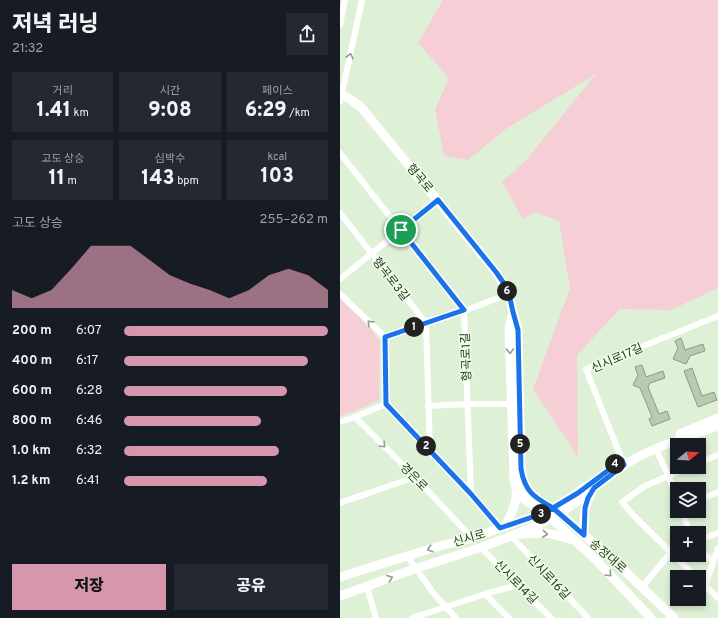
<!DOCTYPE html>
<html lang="ko">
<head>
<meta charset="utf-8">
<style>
	body { margin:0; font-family:Overpass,"Noto Sans KR",sans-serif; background:#242831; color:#f1f3f6; height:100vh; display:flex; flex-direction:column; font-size:15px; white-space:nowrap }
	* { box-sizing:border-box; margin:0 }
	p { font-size:13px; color:#9ea1a6 }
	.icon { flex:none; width:22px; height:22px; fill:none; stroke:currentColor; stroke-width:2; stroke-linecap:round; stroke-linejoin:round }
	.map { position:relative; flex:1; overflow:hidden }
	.sheet { display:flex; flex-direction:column; background:#171b24; width:340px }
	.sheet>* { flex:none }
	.needle { width:26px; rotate:72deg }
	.fabs { position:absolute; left:330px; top:438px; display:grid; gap:8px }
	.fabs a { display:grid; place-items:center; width:36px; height:36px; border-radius:0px; background:#171b24; box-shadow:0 2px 6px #0003; font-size:20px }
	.pin { position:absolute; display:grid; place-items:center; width:34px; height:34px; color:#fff; margin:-17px; border:2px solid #fff; border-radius:50%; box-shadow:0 1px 4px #0007 }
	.km { position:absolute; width:20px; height:20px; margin:-10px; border-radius:50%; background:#222; color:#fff; font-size:11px; line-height:20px; text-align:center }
	.round { display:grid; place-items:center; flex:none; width:42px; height:42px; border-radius:0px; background:#242831 }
	.overview { display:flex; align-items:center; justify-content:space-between; height:68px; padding:0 12px }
	h1 { font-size:22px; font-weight:800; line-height:30px }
	.stats { display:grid; grid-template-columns:repeat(3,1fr); gap:6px; height:68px; padding:4px 12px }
	.stats div { display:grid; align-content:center; border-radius:0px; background:#242831; text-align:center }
	.stats b { font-size:20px; font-weight:800 }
	.stats small { font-size:11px; font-weight:400 }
	.stats p { font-size:11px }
	.chart { height:112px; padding:8px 12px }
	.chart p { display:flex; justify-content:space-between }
	.chart svg { width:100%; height:72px; margin-top:4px; fill:#d696ad; opacity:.7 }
	.primary-button { display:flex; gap:8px; margin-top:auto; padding:8px 12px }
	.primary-button a { flex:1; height:46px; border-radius:0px; background:#d696ad; color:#111; font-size:16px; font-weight:800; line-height:46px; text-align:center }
	.primary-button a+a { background:#242831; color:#f1f3f6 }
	ul { padding:0 12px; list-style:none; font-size:13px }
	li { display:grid; grid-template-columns:64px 48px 1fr; align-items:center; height:30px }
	li i { height:10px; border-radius:5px; background:#d696ad }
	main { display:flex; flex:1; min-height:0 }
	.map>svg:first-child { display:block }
</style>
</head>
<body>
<main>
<section class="sheet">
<div class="overview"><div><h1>저녁 러닝</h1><p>21:32</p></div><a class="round"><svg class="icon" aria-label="share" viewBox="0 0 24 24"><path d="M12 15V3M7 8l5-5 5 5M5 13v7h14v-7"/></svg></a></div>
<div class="stats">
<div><p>거리</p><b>1.41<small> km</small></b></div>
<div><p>시간</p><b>9:08</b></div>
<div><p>페이스</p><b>6:29<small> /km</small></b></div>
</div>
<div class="stats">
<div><p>고도 상승</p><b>11<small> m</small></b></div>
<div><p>심박수</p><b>143<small> bpm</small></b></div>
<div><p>kcal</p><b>103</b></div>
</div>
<div class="chart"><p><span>고도 상승</span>255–262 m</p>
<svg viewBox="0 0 160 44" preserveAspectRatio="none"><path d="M0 44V33L10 38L20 33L30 20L40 6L50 6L60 6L70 15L80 24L90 29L100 33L110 38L120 33L130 24L140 20L150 24L160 33V44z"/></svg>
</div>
<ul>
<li><b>200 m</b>6:07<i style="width:100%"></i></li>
<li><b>400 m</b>6:17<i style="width:90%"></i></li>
<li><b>600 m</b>6:28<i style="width:80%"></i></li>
<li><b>800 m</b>6:46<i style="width:67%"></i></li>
<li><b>1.0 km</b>6:32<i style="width:76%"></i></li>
<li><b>1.2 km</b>6:41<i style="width:70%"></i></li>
</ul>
<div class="primary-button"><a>저장</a><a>공유</a></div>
</section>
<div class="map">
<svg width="378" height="618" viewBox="0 0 378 618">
	<rect width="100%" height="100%" fill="#def1d6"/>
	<g fill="#f5cfd5">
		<polygon points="103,0 378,0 378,288 331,310 280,309 237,355 238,457 193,389 230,288 219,221 195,212 183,219 162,182 187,159 256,74 167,128 128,160 104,156 95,109 109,78 78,43"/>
		<polygon points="0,298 32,330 40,342 39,400 15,411 0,416"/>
	</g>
	<g fill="#b8cbb0" stroke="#8a9c83">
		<polygon points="341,338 345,350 363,344 365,351 350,356 346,364 333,359 338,348 335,341"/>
		<polygon points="302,365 306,377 323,371 325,378 310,383 308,387 319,414 327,411 330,419 312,426 309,419 312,417 300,388 293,385 298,375 295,367"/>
		<polygon points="352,368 362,396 374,392 377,400 358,407 344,371"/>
	</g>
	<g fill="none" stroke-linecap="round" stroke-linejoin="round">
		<g stroke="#fff" stroke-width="6">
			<polyline points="0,25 5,0"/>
			<polyline points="0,102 22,0"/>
			<polyline points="0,153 124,311 131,494"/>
			<polyline points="0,213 86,323 90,450"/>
			<polyline points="0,279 98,200"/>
			<polyline points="0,294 45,337 46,404 15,417 0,422"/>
			<polyline points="45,337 124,311 169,294"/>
			<polyline points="46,404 131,494 160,528"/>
			<polyline points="88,406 128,404 171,404"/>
			<polyline points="15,417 75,477 132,538"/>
			<polyline points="316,449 328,475 337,498"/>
			<polyline points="359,463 378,455"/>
			<polyline points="284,465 246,369 378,316"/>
			<polyline points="349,467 305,486 282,502 295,517 356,577"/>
			<polyline points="359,500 378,492"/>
			<polyline points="0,503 75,477"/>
			<polyline points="342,511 350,533"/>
			<polyline points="171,536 248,618"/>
			<polyline points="359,540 378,533"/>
			<polyline points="140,547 211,618"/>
			<polyline points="359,548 373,562"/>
			<polyline points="68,557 94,594 116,618"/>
			<polyline points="359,580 378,598"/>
			<polyline points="365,586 378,548"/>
			<polyline points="27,587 36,618"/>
			<polyline points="302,587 331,552 337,550"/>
			<polyline points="145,594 169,618"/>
			<polyline points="72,618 145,594 178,585"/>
		</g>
		<g stroke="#fff" stroke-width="9">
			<polyline points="0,94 10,99 21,107 156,272 169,294 173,312 178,330 181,469 183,481 191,493 198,500 220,513 244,535 267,554 334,618"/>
			<polyline points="173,312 169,329 174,477 175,484 185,500 211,518 256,560 311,618"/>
			<polyline points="340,434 378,418"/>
			<path d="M165 527C172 511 178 504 176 485"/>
			<path d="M179 534C187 534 194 533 202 533 212 533 223 537 233 540"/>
			<path d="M244 535C244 518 243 507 252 492"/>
			<polyline points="0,577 96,547 132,538 204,513 231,497 248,485"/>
			<path d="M0 596C26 587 51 577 77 568 122 554 167 540 210 519 237 505 258 483 283 466 309 448 348 437 378 426"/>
		</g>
	</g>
	<defs><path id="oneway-chevron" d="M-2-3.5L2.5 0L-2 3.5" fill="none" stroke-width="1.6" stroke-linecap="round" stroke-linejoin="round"/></defs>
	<g stroke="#969a94">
		<use href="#oneway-chevron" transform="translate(10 56) rotate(-78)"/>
		<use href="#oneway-chevron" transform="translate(30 323) rotate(-136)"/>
		<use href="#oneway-chevron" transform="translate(170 351) rotate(88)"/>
		<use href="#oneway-chevron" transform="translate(43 445) rotate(46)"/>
		<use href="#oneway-chevron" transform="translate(205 534) rotate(6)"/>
		<use href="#oneway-chevron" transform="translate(90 549) rotate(162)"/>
		<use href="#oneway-chevron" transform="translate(269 574) rotate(47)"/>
		<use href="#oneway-chevron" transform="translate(50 578) rotate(-20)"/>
	</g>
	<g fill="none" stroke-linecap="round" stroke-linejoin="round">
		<g stroke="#fff" stroke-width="8">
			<path id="route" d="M61 230 124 310 45 337 46 404 131 494 160 528 204 513 213 508 244 535 245 508 248 498 254 488 284 465 282 460 238 493 213 508C194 497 185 492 181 469L178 330 173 312 169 294 163 282 156 272 98 200 61 230"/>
		</g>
		<use href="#route" stroke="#1a73e8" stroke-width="5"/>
	</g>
	<g text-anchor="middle" stroke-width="3" stroke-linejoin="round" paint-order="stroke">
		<g font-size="12" fill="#2d342a" stroke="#ebffe3">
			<text transform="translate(80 178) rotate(50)" y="4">형곡로</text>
			<text transform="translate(51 279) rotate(52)" y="4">형곡로3길</text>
			<text transform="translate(126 357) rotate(-92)" y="4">형곡로1길</text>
			<text transform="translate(277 358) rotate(-24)" y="4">신시로17길</text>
			<text transform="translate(74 477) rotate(46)" y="4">경은로</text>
			<text transform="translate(129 538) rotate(-16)" y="4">신시로</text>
			<text transform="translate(268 556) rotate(41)" y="4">송정대로</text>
			<text transform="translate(209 577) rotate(47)" y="4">신시로16길</text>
			<text transform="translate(176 582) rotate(45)" y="4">신시로14길</text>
		</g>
	</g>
</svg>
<div class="fabs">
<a><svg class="needle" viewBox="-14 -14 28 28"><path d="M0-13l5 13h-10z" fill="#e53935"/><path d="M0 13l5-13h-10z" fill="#9ea1a6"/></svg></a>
<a><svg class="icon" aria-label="layers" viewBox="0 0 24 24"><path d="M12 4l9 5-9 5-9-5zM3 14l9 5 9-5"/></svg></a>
<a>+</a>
<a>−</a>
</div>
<div class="pin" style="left:61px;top:230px;background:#1e9e55"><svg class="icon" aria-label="arrive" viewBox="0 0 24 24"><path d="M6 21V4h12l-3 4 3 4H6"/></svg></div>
<b class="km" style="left:74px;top:327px">1</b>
<b class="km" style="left:86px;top:446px">2</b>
<b class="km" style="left:201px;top:514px">3</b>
<b class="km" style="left:275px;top:464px">4</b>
<b class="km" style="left:180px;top:444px">5</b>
<b class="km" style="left:167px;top:291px">6</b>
</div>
</main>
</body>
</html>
